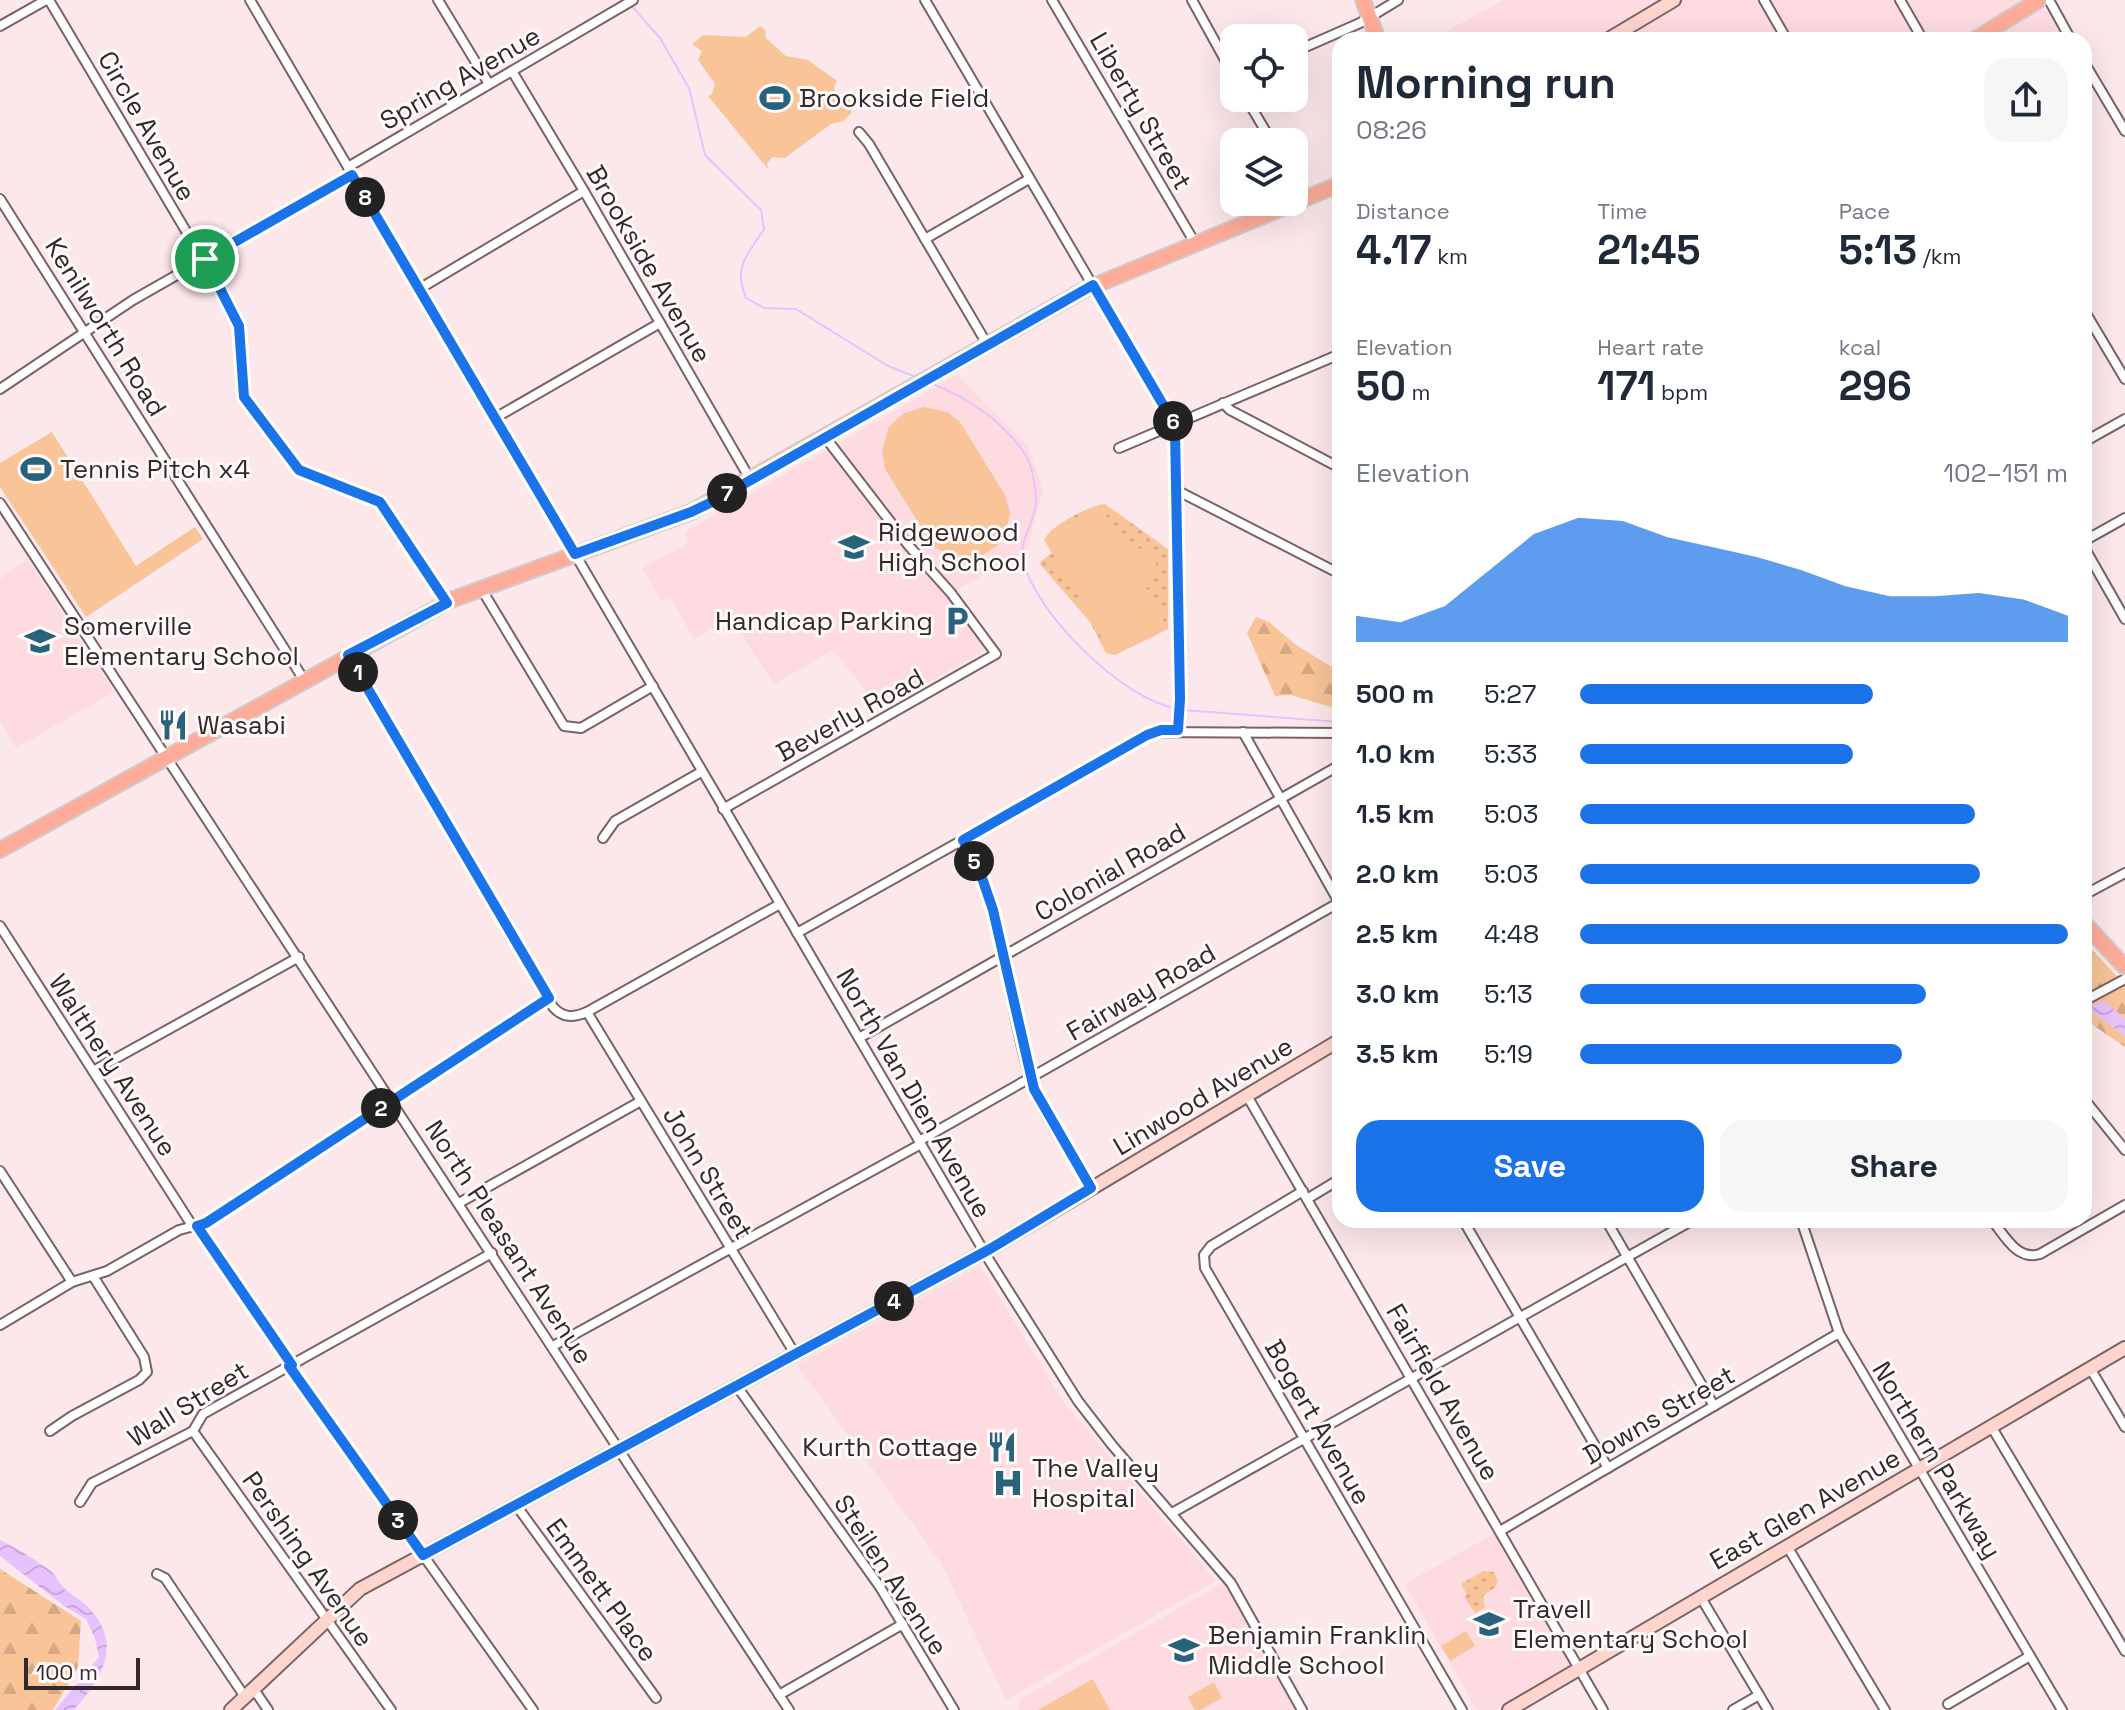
<!DOCTYPE html>
<html lang="en">
<head>
<meta charset="utf-8">
<style>
	body { margin:0; font-family:"Space Grotesk",sans-serif; background:#f6f6f7; color:#1f2937; height:100vh; display:flex; flex-direction:column; font-size:30px; white-space:nowrap }
	* { box-sizing:border-box; margin:0 }
	p { font-size:26px; color:#747a83 }
	.icon { flex:none; width:44px; height:44px; fill:none; stroke:currentColor; stroke-width:2; stroke-linecap:round; stroke-linejoin:round }
	.map { position:relative; flex:1; overflow:hidden }
	.sheet { position:absolute; left:1332px; top:32px; width:760px; height:1196px; display:flex; flex-direction:column; background:#fff; border-radius:24px; box-shadow:0 8px 32px #0002 }
	.sheet>* { flex:none }
	.controls { position:absolute; left:1220px; top:24px; display:grid; gap:16px }
	.controls a { display:grid; place-items:center; width:88px; height:88px; border-radius:16px; background:#fff; box-shadow:0 8px 32px #0002; font-size:40px }
	.scale { position:absolute; left:24px; bottom:20px; width:116px; box-sizing:border-box; padding-left:8px; border:4px solid #33292b; border-top:0; font-size:22px; line-height:28px; white-space:nowrap; color:#33292b; -webkit-text-stroke:6px #fffafa; paint-order:stroke }
	.pin { position:absolute; display:grid; place-items:center; width:68px; height:68px; color:#fff; margin:-34px; border:4px solid #fff; border-radius:50%; box-shadow:0 2px 8px #0007 }
	.km { position:absolute; width:40px; height:40px; margin:-20px; border-radius:50%; background:#222; color:#fff; font-size:22px; line-height:40px; text-align:center }
	.round { display:grid; place-items:center; flex:none; width:84px; height:84px; border-radius:24px; background:#f6f6f7 }
	.headline { display:flex; align-items:center; justify-content:space-between; height:136px; padding:0 24px }
	h1 { font-size:44px; font-weight:600; line-height:60px }
	.stats { display:grid; grid-template-columns:repeat(3,1fr); gap:12px; height:136px; padding:8px 24px }
	.stats div { display:grid; align-content:center }
	.stats b { font-size:40px; font-weight:600 }
	.stats small { font-size:22px; font-weight:400 }
	.stats p { font-size:22px }
	.chart { height:224px; padding:16px 24px }
	.chart p { display:flex; justify-content:space-between }
	.chart svg { width:100%; height:144px; margin-top:8px; fill:#1a73e8; opacity:.7 }
	.action { display:flex; gap:16px; margin-top:auto; padding:16px 24px }
	.action a { flex:1; height:92px; border-radius:24px; background:#1a73e8; color:#fff; font-size:32px; font-weight:600; line-height:92px; text-align:center }
	.action a+a { background:#f6f6f7; color:#1f2937 }
	ul { padding:0 24px; list-style:none; font-size:26px }
	li { display:grid; grid-template-columns:128px 96px 1fr; align-items:center; height:60px }
	li i { height:20px; border-radius:10px; background:#1a73e8 }
	.map>svg:first-child { display:block }
</style>
</head>
<body>
<div class="map">
<svg width="2125" height="1710" viewBox="0 0 2125 1710">
	<defs>
		<pattern id="forest-firs" width="22" height="20" patternUnits="userSpaceOnUse" patternTransform="scale(2)"><rect width="22" height="20" fill="#f8c498"/><path d="M5 1l3.5 6h-7zM16 11l3.5 6h-7z" fill="#d5a883"/></pattern>
		<pattern id="park-dots" width="8" height="8" patternUnits="userSpaceOnUse" patternTransform="scale(2)"><rect width="8" height="8" fill="#f8c498"/><path d="M2 2h.1M6 6h.1" fill="none" stroke="#d5a883" stroke-width="1.8" stroke-linecap="round"/></pattern>
		<pattern id="water-waves" width="16" height="10" patternUnits="userSpaceOnUse" patternTransform="scale(2)"><rect width="16" height="10" fill="#e7c2fe"/><path d="M0 5q4-4 8 0t8 0" fill="none" stroke="#c7a7da"/></pattern>
	</defs>
	<rect width="100%" height="100%" fill="#fce8eb"/>
	<g fill="#fddbe1">
		<polygon points="1504,0 2041,0 2063,40 1430,40"/>
		<polygon points="957,375 1029,446 1043,491 1026,552 951,593 987,649 878,711 872,698 833,650 774,684 730,618 694,639 671,598 662,602 642,568 688,543 685,532"/>
		<polygon points="27,559 114,692 16,748 0,722 0,579"/>
		<polygon points="980,1266 1065,1404 1216,1581 1006,1700 941,1563 797,1365"/>
		<polygon points="1497,1532 1573,1665 1494,1710 1477,1710 1405,1584"/>
		<polygon points="1224,1582 1295,1710 1019,1710 1019,1700"/>
	</g>
	<g fill="url(#forest-firs)">
		<polygon points="1256,617 1269,622 1296,645 1340,672 1340,710 1291,695 1275,696 1247,633"/>
		<polygon points="2084,941 2125,985 2125,1019 2103,1001 2089,1009 2125,1036 2125,1047 2084,1019"/>
		<polygon points="0,1569 81,1621 78,1667 53,1710 0,1710"/>
	</g>
	<g fill="url(#park-dots)">
		<path d="M1105 504 1168 549V629L1115 655 1106 653 1090 622 1039 563 1052 553 1044 540C1050 526 1090 505 1105 504Z"/>
		<polygon points="1483,1571 1494,1572 1498,1581 1495,1587 1483,1596 1485,1608 1475,1613 1464,1597 1467,1595 1461,1584"/>
	</g>
	<g fill="#f8c498">
		<polygon points="760,26 765,30 766,38 786,56 808,60 837,81 834,88 837,96 843,99 848,96 852,107 851,114 843,121 831,124 785,158 773,157 767,163 768,169 708,96 712,94 715,84 698,60 702,51 692,44 703,35 746,37"/>
		<polygon points="923,407 947,412 960,422 1005,495 1010,513 1006,532 998,545 980,557 955,558 933,546 885,469 882,450 889,427 903,414"/>
		<polygon points="52,432 136,566 195,527 203,539 86,617 0,487 0,463"/>
		<polygon points="1101,506 1124,547 1127,544 1153,553 1157,550 1162,554 1157,560 1150,587 1146,588 1168,629 1115,655 1111,654 1075,590 1050,569 1053,562 1059,560 1047,539 1050,531"/>
		<polygon points="1466,1631 1475,1646 1450,1661 1441,1646"/>
		<polygon points="1093,1679 1110,1710 1038,1710"/>
		<polygon points="1214,1682 1222,1698 1200,1710 1195,1710 1188,1697"/>
	</g>
	<g fill="url(#water-waves)">
		<polygon points="2103,1000 2125,1019 2125,1036 2088,1009"/>
		<path d="M0 1540C18 1549 37 1560 53 1573 57 1577 59 1583 64 1588 71 1595 81 1599 88 1607 124 1644 102 1678 74 1710H55L99 1657 95 1639 86 1619 64 1606 0 1556Z"/>
	</g>
	<g fill="none" stroke-linecap="round" stroke-linejoin="round">
		<g stroke="#e7c2fe" stroke-width="2">
			<path d="M630 4 660 38 689 88 705 155 761 210 764 229C747 256 733 266 746 298L764 308 796 309 888 366 916 377"/>
			<path d="M933 384C968 398 1004 422 1025 454 1032 463 1036 489 1036 501 1036 521 1018 541 1023 561 1037 615 1121 698 1177 709"/>
			<polyline points="1183,710 1340,722"/>
		</g>
		<g stroke="#796367" stroke-width="12">
			<g id="street">
				<polyline points="49,0 199,253 205,259 239,326 244,397 299,470 380,502 447,603"/>
				<polyline points="250,0 989,1260 1078,1401 1112,1445 1231,1583 1302,1710"/>
				<polyline points="438,0 489,84"/>
				<polyline points="925,0 1174,424 1180,699 1178,730"/>
				<polyline points="1052,0 1195,243"/>
				<polyline points="1192,0 1234,76"/>
				<polyline points="1764,0 1787,40"/>
				<polyline points="1900,0 1923,40"/>
				<polyline points="2049,0 2071,40"/>
				<polyline points="0,26 46,0"/>
				<polyline points="1294,52 1360,23 1398,0"/>
				<polyline points="2084,62 2125,131"/>
				<polyline points="512,71 584,191 750,479"/>
				<polyline points="1246,98 1272,142"/>
				<polyline points="859,132 869,144 987,344"/>
				<polyline points="348,167 633,0"/>
				<polyline points="1294,182 1303,199"/>
				<polyline points="0,199 304,680"/>
				<polyline points="925,239 1029,179"/>
				<polyline points="419,289 584,191"/>
				<polyline points="2084,310 2125,379"/>
				<polyline points="0,389 133,300 352,175"/>
				<polyline points="1223,403 1230,410 1340,468"/>
				<polyline points="495,418 660,323"/>
				<polyline points="2084,442 2125,419"/>
				<polyline points="1119,448 1340,354"/>
				<polyline points="1176,493 1182,493 1340,574"/>
				<polyline points="0,503 789,1710"/>
				<polyline points="2084,541 2125,518"/>
				<polyline points="2084,547 2125,619"/>
				<polyline points="482,590 564,726 581,728 653,686"/>
				<path d="M348 655 553 1007C563 1018 573 1018 587 1012L780 904"/>
				<polyline points="1243,732 1340,904"/>
				<polyline points="723,809 996,654 951,593 909,546 825,437"/>
				<polyline points="603,838 615,821 701,772"/>
				<path d="M963 840C1006 914 1006 1001 1031 1081 1041 1112 1074 1158 1091 1188"/>
				<polyline points="2084,895 2125,873"/>
				<polyline points="0,926 193,1227"/>
				<polyline points="797,933 1155,732 1340,733"/>
				<polyline points="2084,1001 2125,979"/>
				<polyline points="587,1012 795,1354"/>
				<polyline points="859,1038 1340,765"/>
				<polyline points="93,1071 299,957"/>
				<polyline points="1246,1094 1603,1710"/>
				<polyline points="2084,1099 2125,1150"/>
				<polyline points="919,1141 1340,902"/>
				<polyline points="0,1171 72,1282"/>
				<polyline points="1303,1191 1211,1246 1204,1255 1205,1268 1462,1710"/>
				<polyline points="1307,1199 1340,1179"/>
				<polyline points="459,1203 641,1101"/>
				<polyline points="1463,1220 1608,1468"/>
				<polyline points="1606,1220 1714,1406"/>
				<polyline points="1801,1220 1839,1333 2062,1710"/>
				<path d="M1992 1220C2005 1236 2017 1261 2040 1254L2125 1205"/>
				<polyline points="197,1226 292,1365"/>
				<polyline points="0,1325 72,1282 107,1271 179,1230 206,1223 549,998"/>
				<polyline points="553,1346 921,1144"/>
				<polyline points="289,1366 533,1710"/>
				<polyline points="2090,1368 2125,1427"/>
				<polyline points="736,1385 880,1587 954,1710"/>
				<polyline points="1991,1426 2125,1651"/>
				<polyline points="50,1431 72,1416 139,1380 147,1372 144,1357 93,1276"/>
				<polyline points="193,1431 391,1710"/>
				<polyline points="80,1502 92,1483 193,1431 203,1414 492,1253"/>
				<polyline points="516,1505 656,1698"/>
				<polyline points="1172,1513 1693,1220"/>
				<polyline points="1500,1531 1839,1333"/>
				<polyline points="1787,1546 1885,1710"/>
				<polyline points="157,1574 165,1578 245,1697"/>
				<polyline points="1700,1596 1768,1710"/>
				<polyline points="253,1688 268,1710"/>
				<polyline points="779,1695 903,1624"/>
				<polyline points="1948,1704 2030,1656"/>
				<polyline points="1733,1710 1759,1695"/>
			</g>
		</g>
		<g stroke="#796367" stroke-width="16">
			<g id="secondary">
				<polyline points="1607,40 1674,0"/>
				<polyline points="231,1710 360,1589 990,1249 1340,1040"/>
				<polyline points="1509,1710 2125,1348"/>
			</g>
		</g>
		<g stroke="#cecccc" stroke-width="18">
			<g id="primary">
				<polyline points="1363,0 1378,40"/>
				<polyline points="1974,40 2039,0"/>
				<polyline points="0,850 451,600 691,512 1084,290 1340,184"/>
				<polyline points="2084,923 2125,967"/>
			</g>
		</g>
		<use href="#street" stroke="#fff" stroke-width="8"/>
		<use href="#secondary" stroke="#fed5cc" stroke-width="12"/>
		<use href="#primary" stroke="#feac99" stroke-width="14"/>
	</g>
	<g fill="none" stroke-linecap="round" stroke-linejoin="round">
		<g stroke="#fff" stroke-width="16">
			<polygon id="route" points="352,175 575,554 691,512 714,501 1093,285 1172,420 1175,430 1180,699 1178,730 1161,730 1147,735 963,840 979,869 993,910 1034,1089 1091,1188 990,1249 423,1555 289,1366 292,1365 197,1226 206,1223 549,998 348,655 447,603 380,502 299,470 244,397 239,326 205,259"/>
		</g>
		<use href="#route" stroke="#1a73e8" stroke-width="10"/>
	</g>
	<defs>
		<g id="stadium-bare" transform="scale(2.4)"><path d="M0-5a6.5 5 0 1 0 0 10a6.5 5 0 1 0 0-10ZM-3.5-1.8h7v3.6h-7Z" fill="#29627b" stroke="#fffafa" stroke-width="2.5" paint-order="stroke"/></g>
		<g id="school-bare" transform="scale(2.4)"><path d="M0-5L7-2L0 1L-7-2ZM-4 1L0 2.5L4 1V4Q0 6-4 4Z" fill="#29627b" stroke="#fffafa" stroke-width="2.5" paint-order="stroke"/></g>
		<g id="parking-bare" transform="scale(2.4)"><path d="M-3.5-5.5H1a3.5 3.5 0 0 1 0 7H-1V5.5H-3.5ZM-1-3.4V-.6H.8a1.4 1.4 0 0 0 0-2.8Z" fill="#29627b" stroke="#fffafa" stroke-width="2.5" paint-order="stroke"/></g>
		<g id="restaurant-bare" transform="scale(2.4)"><path d="M-5-6h1v4h1v-4h1v4h1v-4h1v5L-1.5 .5V6h-2V.5L-5-1ZM5-6V6H3V1.5H1.5Q1.5-4 5-6Z" fill="#29627b" stroke="#fffafa" stroke-width="2.5" paint-order="stroke"/></g>
		<g id="hospital-bare" transform="scale(2.4)"><path d="M-5-5h3v3.5h4V-5h3V5h-3V1.5h-4V5h-3Z" fill="#29627b" stroke="#fffafa" stroke-width="2.5" paint-order="stroke"/></g>
	</defs>
	<g fill-rule="evenodd">
		<use href="#stadium-bare" x="775" y="98"/>
		<use href="#stadium-bare" x="36" y="469"/>
		<use href="#school-bare" x="854" y="547"/>
		<use href="#parking-bare" x="957" y="621"/>
		<use href="#school-bare" x="40" y="641"/>
		<use href="#restaurant-bare" x="173" y="725"/>
		<use href="#restaurant-bare" x="1002" y="1447"/>
		<use href="#hospital-bare" x="1008" y="1483"/>
		<use href="#school-bare" x="1489" y="1624"/>
		<use href="#school-bare" x="1184" y="1650"/>
	</g>
	<g text-anchor="middle" stroke-width="6" stroke-linejoin="round" paint-order="stroke">
		<g font-size="26" fill="#33292b" stroke="#fffafa">
			<text transform="translate(460 78) rotate(-30)" y="9">Spring Avenue</text>
			<text transform="translate(1141 111) rotate(60)" y="9">Liberty Street</text>
			<text transform="translate(147 126) rotate(60)" y="9">Circle Avenue</text>
			<text transform="translate(649 264) rotate(60)" y="9">Brookside Avenue</text>
			<text transform="translate(106 327) rotate(58)" y="9">Kenilworth Road</text>
			<text transform="translate(850 715) rotate(-29)" y="9">Beverly Road</text>
			<text transform="translate(1110 872) rotate(-30)" y="9">Colonial Road</text>
			<text transform="translate(1141 992) rotate(-30)" y="9">Fairway Road</text>
			<text transform="translate(113 1065) rotate(57)" y="9">Walthery Avenue</text>
			<text transform="translate(914 1093) rotate(60)" y="9">North Van Dien Avenue</text>
			<text transform="translate(1203 1096) rotate(-31)" y="9">Linwood Avenue</text>
			<text transform="translate(708 1173) rotate(59)" y="9">John Street</text>
			<text transform="translate(509 1242) rotate(57)" y="9">North Pleasant Avenue</text>
			<text transform="translate(1443 1392) rotate(60)" y="9">Fairfield Avenue</text>
			<text transform="translate(188 1404) rotate(-32)" y="9">Wall Street</text>
			<text transform="translate(1659 1415) rotate(-30)" y="9">Downs Street</text>
			<text transform="translate(1318 1422) rotate(60)" y="9">Bogert Avenue</text>
			<text transform="translate(1937 1460) rotate(59)" y="9">Northern Parkway</text>
			<text transform="translate(1805 1509) rotate(-30)" y="9">East Glen Avenue</text>
			<text transform="translate(308 1559) rotate(55)" y="9">Pershing Avenue</text>
			<text transform="translate(891 1575) rotate(57)" y="9">Steilen Avenue</text>
			<text transform="translate(602 1590) rotate(54)" y="9">Emmett Place</text>
		</g>
		<g font-size="26" fill="#33292b" stroke="#fffafa" text-anchor="start">
			<text x="799" y="107">Brookside Field</text>
			<text x="60" y="478">Tennis Pitch x4</text>
			<text x="878" y="541">Ridgewood<tspan x="878" dy="30">High School</tspan></text>
			<text x="933" y="630" text-anchor="end">Handicap Parking</text>
			<text x="64" y="635">Somerville<tspan x="64" dy="30">Elementary School</tspan></text>
			<text x="197" y="734">Wasabi</text>
			<text x="978" y="1456" text-anchor="end">Kurth Cottage</text>
			<text x="1032" y="1477">The Valley<tspan x="1032" dy="30">Hospital</tspan></text>
			<text x="1513" y="1618">Travell<tspan x="1513" dy="30">Elementary School</tspan></text>
			<text x="1208" y="1644">Benjamin Franklin<tspan x="1208" dy="30">Middle School</tspan></text>
		</g>
	</g>
</svg>
<div class="controls">
<a><svg class="icon" aria-label="locate" viewBox="0 0 24 24"><circle cx="12" cy="12" r="6"/><path d="M12 2v4M12 18v4M2 12h4M18 12h4"/></svg></a>
<a><svg class="icon" aria-label="layers" viewBox="0 0 24 24"><path d="M12 4l9 5-9 5-9-5zM3 14l9 5 9-5"/></svg></a>
</div>
<div class="scale">100 m</div>
<div class="pin" style="left:205px;top:259px;background:#1e9e55"><svg class="icon" aria-label="arrive" viewBox="0 0 24 24"><path d="M6 21V4h12l-3 4 3 4H6"/></svg></div>
<b class="km" style="left:358px;top:672px">1</b>
<b class="km" style="left:381px;top:1108px">2</b>
<b class="km" style="left:398px;top:1520px">3</b>
<b class="km" style="left:894px;top:1301px">4</b>
<b class="km" style="left:974px;top:861px">5</b>
<b class="km" style="left:1173px;top:421px">6</b>
<b class="km" style="left:727px;top:493px">7</b>
<b class="km" style="left:365px;top:197px">8</b>
<section class="sheet">
<div class="headline"><div><h1>Morning run</h1><p>08:26</p></div><a class="round"><svg class="icon" aria-label="share" viewBox="0 0 24 24"><path d="M12 15V3M7 8l5-5 5 5M5 13v7h14v-7"/></svg></a></div>
<div class="stats">
<div><p>Distance</p><b>4.17<small> km</small></b></div>
<div><p>Time</p><b>21:45</b></div>
<div><p>Pace</p><b>5:13<small> /km</small></b></div>
</div>
<div class="stats">
<div><p>Elevation</p><b>50<small> m</small></b></div>
<div><p>Heart rate</p><b>171<small> bpm</small></b></div>
<div><p>kcal</p><b>296</b></div>
</div>
<div class="chart"><p><span>Elevation</span>102–151 m</p>
<svg viewBox="0 0 160 44" preserveAspectRatio="none"><path d="M0 44V36L10 38L20 33L30 22L40 11L50 6L60 7L70 12L80 15L90 18L100 22L110 27L120 30L130 30L140 29L150 31L160 36V44z"/></svg>
</div>
<ul>
<li><b>500 m</b>5:27<i style="width:60%"></i></li>
<li><b>1.0 km</b>5:33<i style="width:56%"></i></li>
<li><b>1.5 km</b>5:03<i style="width:81%"></i></li>
<li><b>2.0 km</b>5:03<i style="width:82%"></i></li>
<li><b>2.5 km</b>4:48<i style="width:100%"></i></li>
<li><b>3.0 km</b>5:13<i style="width:71%"></i></li>
<li><b>3.5 km</b>5:19<i style="width:66%"></i></li>
</ul>
<div class="action"><a>Save</a><a>Share</a></div>
</section>
</div>
</body>
</html>
